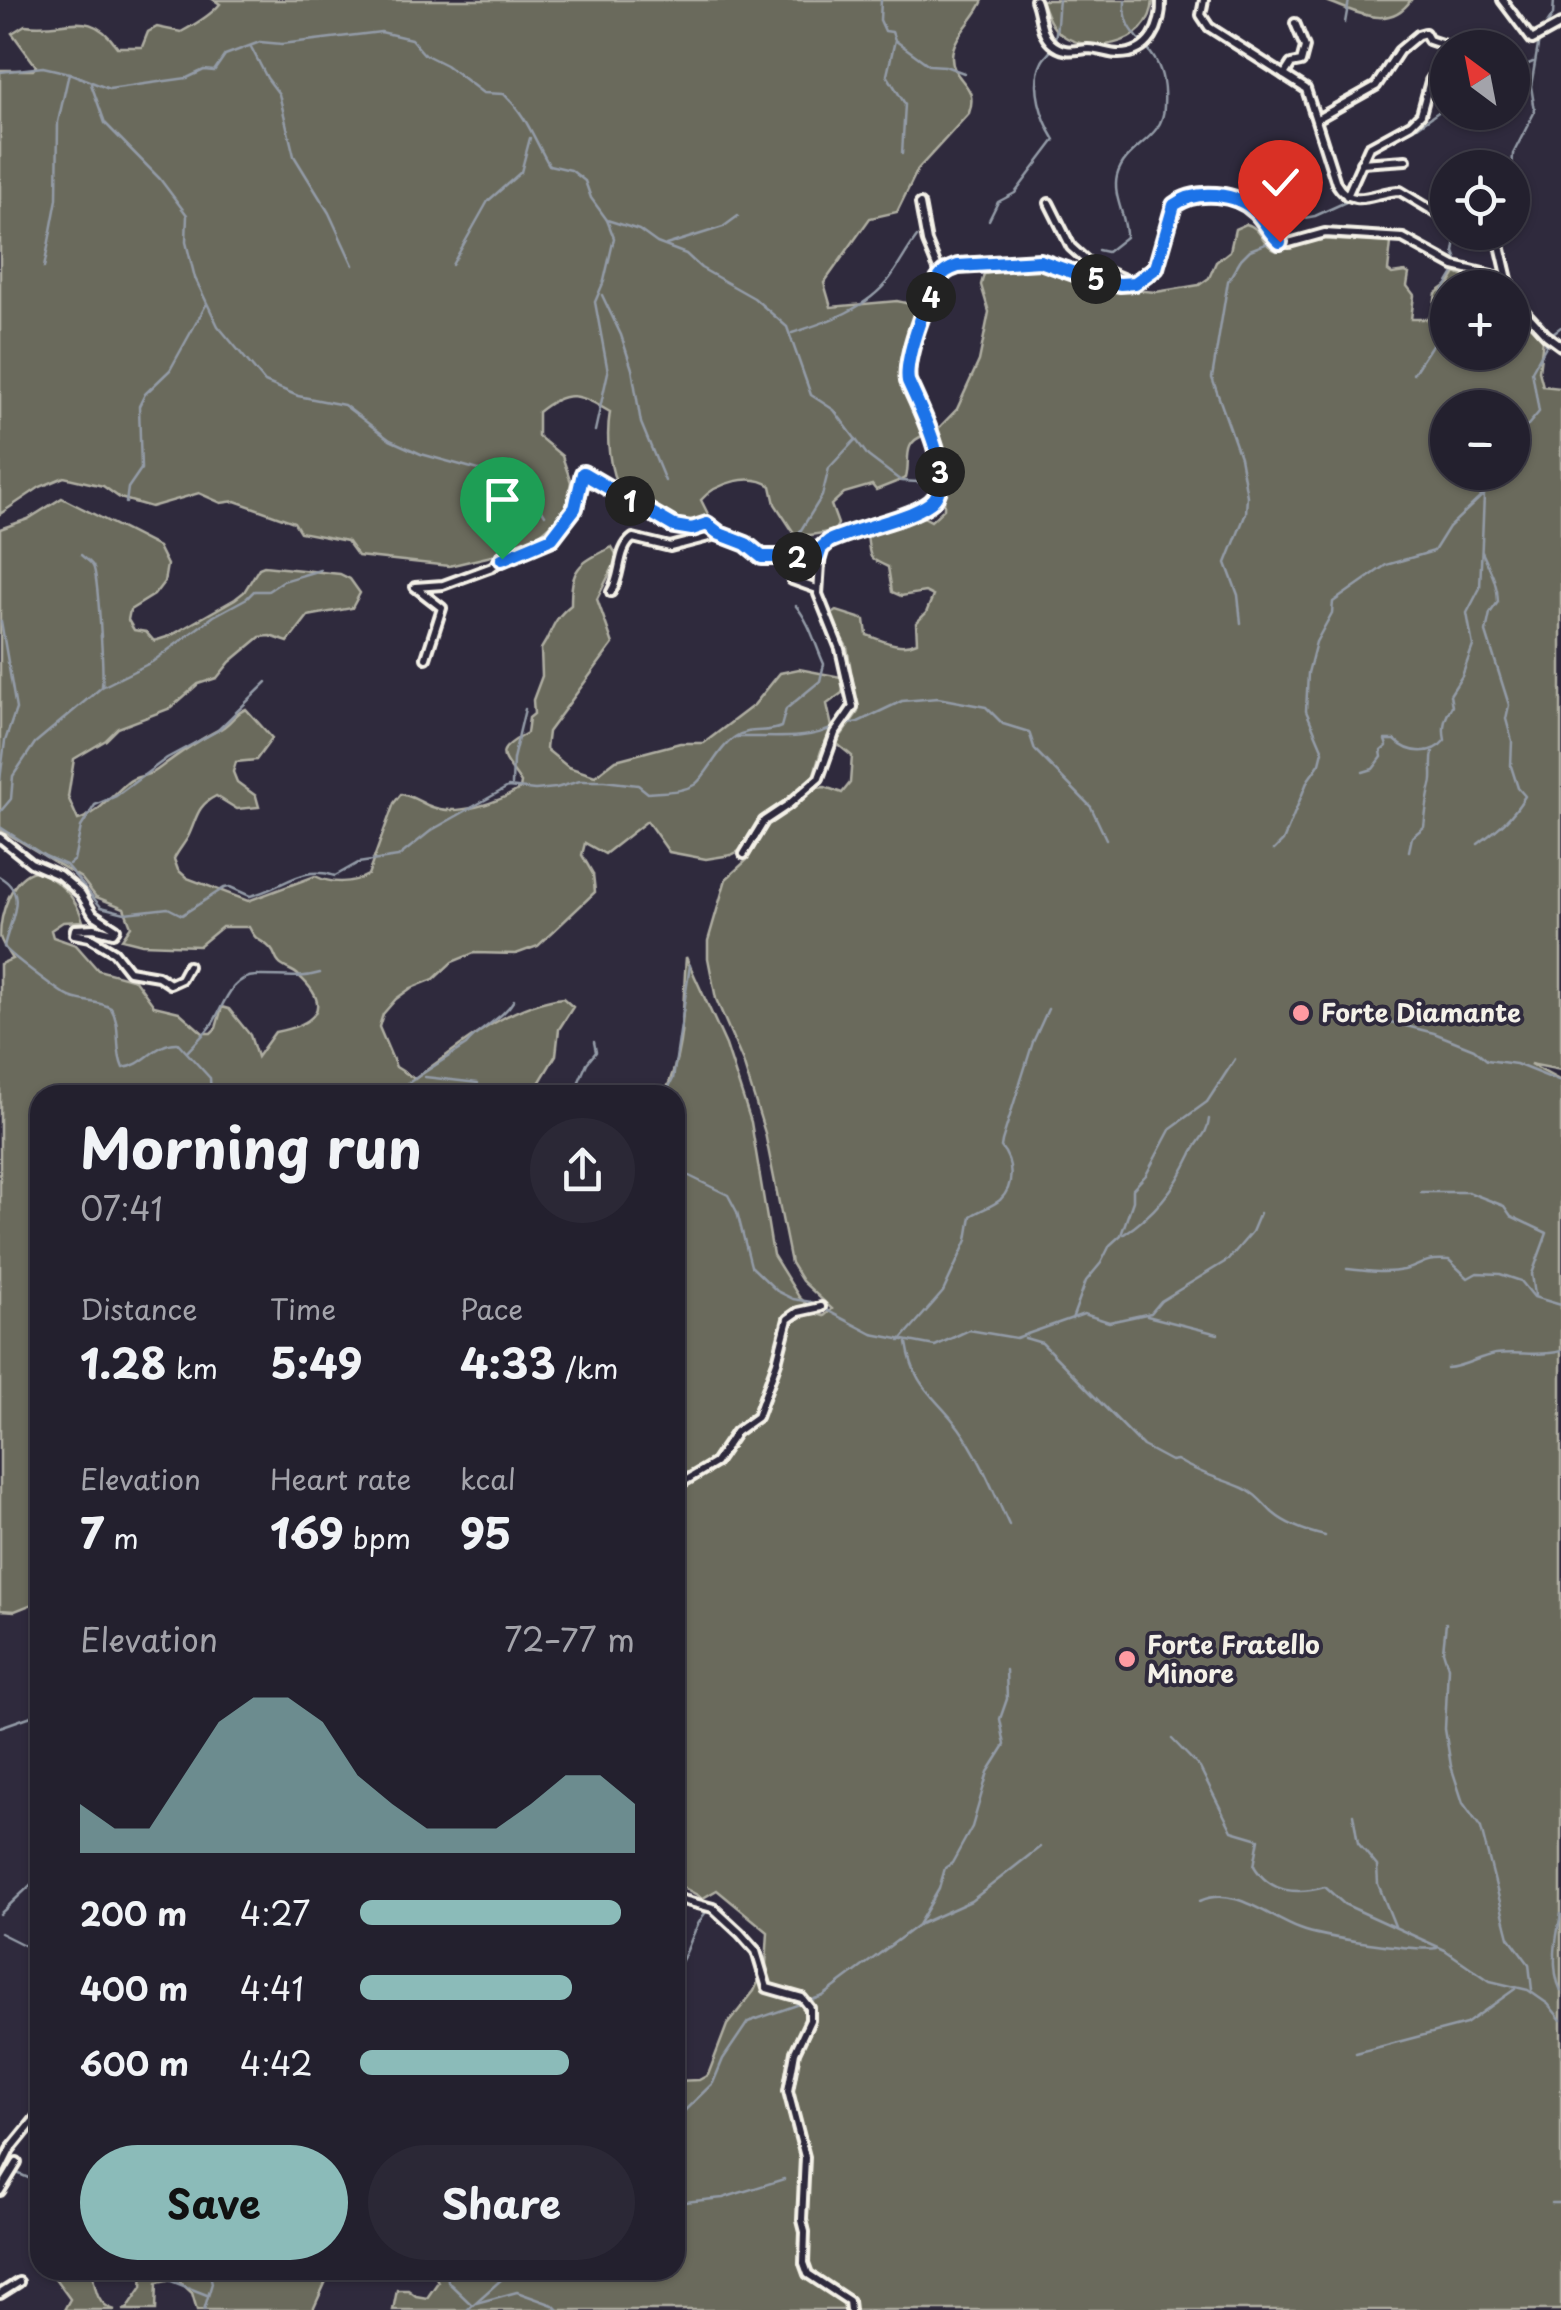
<!DOCTYPE html>
<html lang="en">
<head>
<meta charset="utf-8">
<style>
	body { margin:0; font-family:"Playpen Sans",sans-serif; background:#2b2836; color:#f1f3f6; height:100vh; display:flex; flex-direction:column; font-size:38px; white-space:nowrap }
	* { box-sizing:border-box; margin:0 }
	p { font-size:32px; color:#a3a3aa }
	.icon { flex:none; width:55px; height:55px; fill:none; stroke:currentColor; stroke-width:2; stroke-linecap:round; stroke-linejoin:round }
	.map { position:relative; flex:1; overflow:hidden }
	.drawer { position:absolute; left:30px; top:1085px; width:655px; height:1195px; display:flex; flex-direction:column; background:#23202e; border-radius:30px; box-shadow:0 2px 8px #0004,0 0 0 2px #403e4a }
	.drawer>* { flex:none }
	.needle { width:65px; rotate:328deg }
	.fabs { position:absolute; left:1430px; top:30px; display:grid; gap:20px }
	.fabs a { display:grid; place-items:center; width:100px; height:100px; border-radius:50%; background:#23202e; box-shadow:0 2px 8px #0004,0 0 0 2px #403e4a; font-size:50px }
	.pin { position:absolute; display:grid; place-items:center; width:85px; height:85px; color:#fff; margin:-102px -42px; border-radius:50% 50% 50% 0; rotate:-45deg; box-shadow:0 0 10px #0007 }
	.pin .icon { rotate:45deg }
	.km { position:absolute; width:50px; height:50px; margin:-25px; border-radius:50%; background:#222; color:#fff; font-size:28px; line-height:50px; text-align:center }
	.round { display:grid; place-items:center; flex:none; width:105px; height:105px; border-radius:52px; background:#2b2836 }
	.head { display:flex; align-items:center; justify-content:space-between; height:170px; padding:0 50px }
	h1 { font-size:55px; font-weight:700; line-height:75px }
	.stats { display:grid; grid-template-columns:repeat(3,1fr); gap:15px; height:170px; padding:10px 50px }
	.stats div { display:grid; align-content:center }
	.stats b { font-size:42px; font-weight:700 }
	.stats small { font-size:28px; font-weight:400 }
	.stats p { font-size:28px }
	.chart { height:280px; padding:20px 50px }
	.chart p { display:flex; justify-content:space-between }
	.chart svg { width:100%; height:180px; margin-top:10px; fill:#8bbbb9; opacity:.7 }
	.primary-button { display:flex; gap:20px; margin-top:auto; padding:20px 50px }
	.primary-button a { flex:1; height:115px; border-radius:60px; background:#8bbbb9; color:#111; font-size:40px; font-weight:700; line-height:115px; text-align:center }
	.primary-button a+a { background:#2b2836; color:#f1f3f6 }
	ul { padding:0 50px; list-style:none; font-size:32px }
	li { display:grid; grid-template-columns:160px 120px 1fr; align-items:center; height:75px }
	li i { height:25px; border-radius:12px; background:#8bbbb9 }
	.map>svg:first-child { display:block }
</style>
</head>
<body>
<div class="map">
<svg width="1561" height="2310" viewBox="0 0 1561 2310">
	<rect width="100%" height="100%" fill="#2f2a3d"/>
	<filter id="ink" filterUnits="userSpaceOnUse"><feTurbulence type="fractalNoise" baseFrequency=".01" numOctaves="2"/><feDisplacementMap in="SourceGraphic" scale="20" xChannelSelector="R" yChannelSelector="G"/><feConvolveMatrix kernelMatrix="1 2 1 2 8 2 1 2 1" color-interpolation-filters="sRGB"/></filter>
	<g filter="url(#ink)">
		<g fill="#6a6b5c" stroke="#afaea2" stroke-width="2.5" fill-rule="evenodd">
			<path d="M214 0H983C976 19 953 35 952 56 951 82 980 83 969 113L918 169 897 212 870 218 824 283 831 307 897 301 923 307 901 375 925 435C901 443 911 460 906 478L876 490 872 485 844 493 831 505 838 524 835 530C824 533 805 538 794 533L775 504 771 486C751 472 716 483 701 500L709 516 707 520 687 524 644 499 621 491C608 471 606 435 610 412 580 394 567 388 538 412V436L562 456 571 482 565 512 537 537 500 554 449 566 358 556 347 541 300 532 294 522 235 501 221 503 199 493 151 507 120 498 103 486 64 477 40 487 0 514V70H33L36 66 12 33 25 25C67 31 89 6 117 47H142L148 32 157 27 181 32C194 25 211 15 220 4Z"/>
			<path d="M1041 0H1153C1151 48 1083 58 1055 29 1048 21 1045 10 1041 0Z"/>
			<path d="M1323 0H1411C1388 33 1354 10 1323 0Z"/>
			<path d="M1246 224C1262 227 1262 246 1277 251L1317 239 1391 243 1388 271 1392 274 1405 272 1409 274 1407 286 1414 295 1411 319H1428L1433 312 1436 293 1450 283 1456 273 1472 280 1479 287 1448 288V352H1512L1513 314H1519L1543 339 1539 371 1543 386 1561 388V1070L1530 1064 1561 1081V2310H393L397 2290H408L416 2296 427 2298 438 2282 433 2270H675V2081L699 2080 708 2075 727 2025 754 1991 766 1965 768 1932 717 1890 703 1898 675 1883V1095H664C686 1048 682 1008 686 957L726 1045 751 1122 773 1255 799 1297 817 1314 824 1316 832 1309 802 1281 791 1263 765 1133 743 1062 716 999 708 958V941L726 879 748 859 768 824 817 788 825 787 842 793 850 783 852 756 836 743 858 712 847 647 832 622V614L837 611 865 620 867 635C884 641 900 650 917 642L916 623 926 613 933 596 925 592 901 596 892 592 888 567C866 557 871 559 867 536L875 527 918 514 931 521 944 509 945 471 931 436 957 409 979 361 989 312 981 285 984 274 1034 267 1120 289 1156 292 1187 287 1199 285 1209 278 1216 262 1230 251 1235 229ZM1448 408H1512V472H1448Z"/>
			<path d="M62 498 158 547 167 565 164 582 154 595 130 610 128 620 134 630 146 632 154 641 170 636 235 599 244 592 259 568 264 566 340 574 350 579 360 593 352 608 308 616 288 642 270 636 260 637 230 662 217 678 198 684 171 708 118 728 106 740 74 759 68 797 78 820C98 814 112 795 128 782 136 775 148 777 157 770 177 755 199 739 222 728 232 722 235 713 246 709L272 738 256 760 236 762 233 772 237 782 256 796 259 807 237 809 216 796C196 806 197 819 188 837 184 844 178 851 174 859L178 870 187 878 248 901 315 876C331 884 352 884 368 875L394 803 401 794C413 796 421 803 432 807 458 816 497 803 520 789L521 783C502 754 491 753 527 733L529 718 534 714 533 700 542 676 541 649C554 630 550 622 571 605 571 567 578 564 612 547L618 557 597 599 613 644 548 732 546 749 568 767 595 776 616 760 680 743H704L754 705 780 673 799 669 846 678 842 693 827 704 832 727 821 751 813 777 782 806 763 817 741 850 731 855 706 859 669 852 647 821 605 854 585 843 582 855 593 874 595 892 538 946 516 954 474 953 452 962 434 979 411 988 396 999 383 1014 379 1027 396 1067 415 1079C458 1047 508 1004 563 998L573 1007 559 1029 556 1055 532 1095H40V1601L15 1611 0 1610V964L12 959C8 953 2 944 0 937 0 915 11 876 35 871 59 879 76 897 83 921L63 922 51 930 53 937 76 945 98 970 135 980 154 1006 179 1012 203 1033H211L216 1028 222 1007 229 1009 250 1035 257 1057 275 1032C311 1025 336 1010 299 976 294 970 284 969 279 963 275 959 275 953 271 949 261 938 257 944 249 927H222L199 946 142 944 122 939 131 926 124 908 96 897 81 878 0 829V529L28 519Z"/>
			<path d="M49 2270H92C95 2286 96 2305 115 2310H64L70 2299Z"/>
			<polygon points="143,2270 331,2270 313,2310 197,2310 192,2293 177,2279 157,2283 156,2310 123,2310 127,2309 142,2287"/>
		</g>
		<g fill="none" stroke-linecap="round" stroke-linejoin="round">
			<g stroke="#939ba7" stroke-width="2.5">
				<polyline points="881,0 880,20 885,31 892,32 895,40 887,75 905,104 902,154"/>
				<polyline points="1345,23 1349,0"/>
				<polyline points="1541,33 1553,15 1554,0"/>
				<polyline points="896,41 929,65 945,66 964,73"/>
				<polyline points="251,47 267,78 279,94 294,156 329,213 353,265"/>
				<polyline points="1512,71 1533,62"/>
				<path d="M0 72 43 67 69 73 109 89 187 78 204 70 214 71 225 55 260 42 282 44 381 32 411 39 424 54 446 65 483 93 504 94C527 116 533 137 549 165L571 170 585 181 591 198 607 220 639 230 657 243 686 254 701 268 754 298 787 327 811 395 834 410 868 456 901 481 936 483"/>
				<polyline points="91,84 105,123 160,179 187,215 186,242 195,278 218,326 265,382 298,396 344,405 390,440 421,454 497,475 520,495 536,500 545,515"/>
				<polyline points="1366,160 1376,149 1416,128 1448,105"/>
				<polyline points="1512,171 1513,154 1535,111 1531,86 1539,40"/>
				<polyline points="1352,194 1358,179"/>
				<path d="M989 220 998 202 1015 193 1055 140C1042 119 1030 86 1042 62 1044 57 1049 54 1052 49 1058 36 1057 14 1059 0"/>
				<polyline points="1457,232 1454,252 1458,263"/>
				<polyline points="666,245 723,227 738,216"/>
				<path d="M1098 250 1107 252 1126 237C1127 217 1112 197 1117 176 1125 145 1164 140 1164 106 1165 91 1164 75 1156 61 1142 37 1123 33 1125 0"/>
				<polyline points="452,265 488,201 521,172 530,138"/>
				<polyline points="44,268 57,199 58,122 69,73"/>
				<polyline points="602,295 621,335 632,369 641,423 665,481"/>
				<path d="M792 333C827 322 867 309 890 278 900 264 907 250 917 237"/>
				<path d="M1413 374 1441 331C1430 301 1440 298 1455 271"/>
				<polyline points="595,431 608,372 595,302 604,281 614,238 607,220"/>
				<polyline points="1512,444 1539,412 1532,371 1546,346 1545,339 1561,327"/>
				<polyline points="126,503 128,488 141,469 139,406 145,394 170,370 206,305"/>
				<polyline points="796,538 822,496 829,468 856,439"/>
				<path d="M81 555C85 559 90 561 93 566 98 574 104 672 102 686"/>
				<polyline points="1241,623 1238,595 1226,563 1246,513 1247,496 1240,457 1212,378 1228,281 1241,259 1250,250 1273,241 1299,219 1315,216 1348,201"/>
				<polyline points="844,725 858,722 902,701 938,698 986,707 1003,724 1029,732 1035,750 1091,807 1106,839"/>
				<path d="M736 737C768 736 808 742 836 726"/>
				<path d="M1363 772 1373 769 1382 757 1381 751 1387 746 1385 740H1395C1409 754 1432 756 1445 740 1442 725 1445 718 1452 706L1450 695 1462 676 1473 646 1467 613 1480 588 1484 495"/>
				<polyline points="0,780 5,741 16,709 1,621"/>
				<polyline points="512,785 513,759 525,709"/>
				<polyline points="0,812 11,799 13,776 35,743 102,687 152,662 214,616 247,598 254,591 268,591 283,581 320,570"/>
				<path d="M0 827 45 856 66 865 101 907 125 913 168 908 182 915 224 888 230 887 250 896C282 889 302 864 335 876L358 863 398 857 432 830 508 787 535 790 556 788 580 781H604L638 785 648 793C663 791 680 793 694 785 706 778 718 748 735 737 750 727 766 734 781 727L786 709 820 681 824 664C815 644 810 623 796 606"/>
				<path d="M1478 844C1499 828 1511 819 1525 796L1518 788 1511 766 1512 741 1506 719 1509 705 1486 632 1490 613 1498 602C1498 583 1490 570 1482 552"/>
				<polyline points="1274,850 1283,841 1308,780 1320,763 1323,751 1306,711 1308,673 1316,642 1332,613 1333,602 1386,565 1434,551 1449,527 1486,492 1485,481 1497,472"/>
				<path d="M1409 851 1412 837 1424 827C1426 812 1427 800 1431 785 1434 777 1430 765 1433 752"/>
				<polyline points="69,864 74,860 81,827 95,805 116,796 167,758 217,731 267,682"/>
				<path d="M0 877C30 895 9 920 4 947 9 954 57 990 66 995 78 1003 98 1000 111 1008 122 1026 114 1049 123 1068 145 1066 155 1042 178 1043L210 1078 211 1095"/>
				<polyline points="1347,1011 1434,1033 1474,1049 1487,1060 1516,1064 1561,1082"/>
				<path d="M187 1052C196 1042 207 1032 214 1021 224 1004 232 976 256 976 279 975 297 980 320 973"/>
				<polyline points="425,1077 478,1083"/>
				<polyline points="213,1086 235,1095"/>
				<path d="M390 1095 466 1045C479 1028 503 1019 514 1000"/>
				<polyline points="573,1095 587,1063 596,1052 594,1042"/>
				<polyline points="665,1095 673,1079 690,965"/>
				<polyline points="675,1169 728,1195 737,1212 751,1266 777,1291 793,1299 811,1302 872,1334 935,1346 969,1330 1016,1338 1084,1314 1109,1322 1151,1313 1161,1301 1228,1260 1252,1232 1260,1213"/>
				<polyline points="1421,1192 1468,1192 1504,1206 1511,1216 1547,1233 1532,1274 1535,1295"/>
				<path d="M1124 1234C1155 1214 1176 1187 1191 1155 1197 1141 1208 1134 1209 1119"/>
				<path d="M1347 1269C1366 1271 1385 1274 1404 1270 1425 1265 1421 1258 1449 1260L1468 1278 1477 1273 1500 1274 1521 1281 1534 1297 1561 1305"/>
				<polyline points="1147,1316 1218,1334"/>
				<polyline points="1072,1319 1086,1281 1101,1263 1110,1245 1121,1235 1133,1201 1133,1189 1146,1175 1171,1128 1207,1102 1235,1059"/>
				<polyline points="38,1327 40,1325"/>
				<path d="M1025 1338 1042 1343 1143 1446 1171 1461 1177 1460C1201 1475 1218 1477 1243 1488 1257 1494 1263 1504 1273 1513 1287 1525 1308 1532 1325 1536"/>
				<path d="M900 1341 943 1292 967 1240 971 1216C980 1210 991 1207 1000 1200 1015 1186 1013 1161 1001 1147L1002 1141 1033 1042 1048 1009"/>
				<path d="M907 1343C914 1389 934 1394 959 1428 980 1457 994 1493 1009 1525"/>
				<path d="M1447 1368C1464 1367 1478 1357 1495 1354 1518 1351 1540 1357 1561 1351"/>
				<polyline points="1446,1623 1443,1651 1448,1667 1445,1729 1451,1766 1463,1803 1481,1828 1509,1937 1529,1964 1532,1990"/>
				<polyline points="0,1727 40,1713"/>
				<path d="M1172 1739 1200 1768 1232 1831 1259 1839 1254 1866C1270 1893 1296 1895 1325 1887L1344 1904 1445 1950 1490 1981 1528 1990 1548 2004 1561 2020"/>
				<polyline points="1353,1814 1358,1843 1377,1866 1378,1884 1395,1926"/>
				<path d="M1200 1901C1234 1885 1269 1918 1300 1929 1323 1938 1415 1951 1437 1948"/>
				<polyline points="0,1914 40,1876"/>
				<path d="M1561 1914C1556 1937 1550 1968 1561 1991"/>
				<polyline points="920,1924 971,1901 1040,1847"/>
				<polyline points="0,1933 28,1947 40,1958"/>
				<path d="M675 1970C690 1954 691 1929 706 1912"/>
				<polyline points="1356,2053 1466,2024 1515,1989"/>
				<polyline points="675,2120 713,2083 723,2059 748,2022 823,1996 918,1925 939,1889 945,1868 952,1863 972,1827 988,1772 1005,1745 1000,1719 1007,1699 1006,1670"/>
				<polyline points="17,2173 40,2183"/>
				<polyline points="675,2203 723,2198 784,2179"/>
				<polyline points="1552,2203 1561,2203"/>
				<polyline points="153,2270 156,2275 207,2295"/>
				<polyline points="447,2270 448,2282 471,2304"/>
				<polyline points="476,2303 517,2292 553,2305 558,2310"/>
				<polyline points="204,2310 212,2283 209,2270"/>
				<polyline points="467,2310 511,2271 555,2270"/>
			</g>
			<g stroke="#f4f1e8" stroke-width="14">
				<g id="street">
					<path d="M1035 0C1041 14 1039 32 1051 43 1063 54 1075 50 1088 49 1099 49 1109 54 1119 54 1150 54 1162 26 1161 0"/>
					<path d="M1204 0 1201 15 1209 27 1306 89 1336 183C1353 212 1375 191 1400 191L1448 220"/>
					<polyline points="1502,0 1532,40 1561,24"/>
					<polyline points="1284,75 1291,64 1301,62 1305,47 1295,23"/>
					<polyline points="1317,119 1376,86 1399,51 1418,35 1425,33 1429,40 1453,48"/>
					<polyline points="1361,163 1406,160"/>
					<polyline points="1347,196 1369,147 1411,124 1421,114 1430,81 1448,54"/>
					<polyline points="1049,203 1071,247 1091,265 1129,281"/>
					<polyline points="920,204 927,242 941,276"/>
					<polyline points="1477,232 1500,245 1510,288"/>
					<polyline points="1512,298 1546,335 1561,346"/>
					<polyline points="792,580 817,589"/>
					<path d="M611 592C622 575 617 549 633 538L670 547 720 534 746 544 762 557H819"/>
					<path d="M426 658 442 608 415 587 443 585 492 567 502 559 552 538 575 508 581 474C623 485 659 539 707 525L720 534"/>
					<polyline points="0,838 31,863 59,875 71,885 81,894 93,914 116,929 113,933 94,928 75,929 74,934 89,937 114,952 129,971 158,976 170,984 181,979 188,966"/>
					<path d="M744 854 764 821 788 805 819 778 835 733 853 707 840 649 818 594 821 548C833 536 853 531 870 525 888 519 922 514 935 499 955 476 919 405 908 381 905 361 929 288 943 273 949 268 951 268 958 266L1040 261 1083 276 1120 284 1135 283 1156 268 1175 205 1185 198 1199 194 1223 197 1252 207 1281 242 1289 243 1325 233 1403 238 1454 266 1496 276 1505 288"/>
					<polyline points="675,1487 715,1463 736,1432 757,1417 777,1362 788,1319 798,1312 821,1307"/>
					<polyline points="675,1898 713,1908 740,1933 756,1951 767,1988 802,1998 810,2008 810,2020 795,2052 788,2091 805,2157 802,2220 805,2232 804,2263 808,2274 849,2301 850,2310"/>
					<polyline points="0,2170 10,2150 40,2113"/>
					<polyline points="0,2191 17,2163"/>
					<polyline points="0,2294 19,2282"/>
				</g>
			</g>
			<use href="#street" stroke="#2f2a3d" stroke-width="6"/>
		</g>
	</g>
	<g fill="none" stroke-linecap="round" stroke-linejoin="round" filter="url(#ink)">
		<g stroke="#fff" stroke-width="20">
			<path id="route" d="M502 559 552 538 575 508 583 473 674 526 692 529 707 524 720 534 746 544 762 557H818L821 548 829 541C857 528 907 520 930 503 959 482 919 406 908 381 904 359 926 300 938 280 943 272 949 269 958 266L1040 261 1083 276 1120 284 1135 283 1156 268 1174 205C1196 189 1237 192 1256 212 1265 221 1270 234 1280 242"/>
		</g>
		<use href="#route" stroke="#1a73e8" stroke-width="12"/>
	</g>
	<g fill="#ff9aa2" stroke="#2f2a3d" stroke-width="4">
		<circle cx="1301" cy="1013" r="10"/>
		<circle cx="1127" cy="1659" r="10"/>
	</g>
	<g text-anchor="middle" stroke-width="8" stroke-linejoin="round" paint-order="stroke">
		<g font-size="25" font-weight="bold" fill="#f4f1e8" stroke="#2f2a3d" text-anchor="start">
			<text x="1321" y="1022">Forte Diamante</text>
			<text x="1147" y="1654">Forte Fratello<tspan x="1147" dy="29">Minore</tspan></text>
		</g>
	</g>
</svg>
<div class="fabs">
<a><svg class="needle" viewBox="-14 -14 28 28"><path d="M0-13l5 13h-10z" fill="#e53935"/><path d="M0 13l5-13h-10z" fill="#a3a3aa"/></svg></a>
<a><svg class="icon" aria-label="locate" viewBox="0 0 24 24"><circle cx="12" cy="12" r="6"/><path d="M12 2v4M12 18v4M2 12h4M18 12h4"/></svg></a>
<a>+</a>
<a>−</a>
</div>
<div class="pin" style="left:502px;top:559px;background:#1e9e55"><svg class="icon" aria-label="arrive" viewBox="0 0 24 24"><path d="M6 21V4h12l-3 4 3 4H6"/></svg></div>
<div class="pin" style="left:1280px;top:242px;background:#d93025"><svg class="icon" aria-label="check" viewBox="0 0 24 24"><path d="M5 12l5 5 9-10"/></svg></div>
<b class="km" style="left:630px;top:501px">1</b>
<b class="km" style="left:797px;top:557px">2</b>
<b class="km" style="left:940px;top:472px">3</b>
<b class="km" style="left:931px;top:297px">4</b>
<b class="km" style="left:1096px;top:279px">5</b>
<section class="drawer">
<div class="head"><div><h1>Morning run</h1><p>07:41</p></div><a class="round"><svg class="icon" aria-label="share" viewBox="0 0 24 24"><path d="M12 15V3M7 8l5-5 5 5M5 13v7h14v-7"/></svg></a></div>
<div class="stats">
<div><p>Distance</p><b>1.28<small> km</small></b></div>
<div><p>Time</p><b>5:49</b></div>
<div><p>Pace</p><b>4:33<small> /km</small></b></div>
</div>
<div class="stats">
<div><p>Elevation</p><b>7<small> m</small></b></div>
<div><p>Heart rate</p><b>169<small> bpm</small></b></div>
<div><p>kcal</p><b>95</b></div>
</div>
<div class="chart"><p><span>Elevation</span>72–77 m</p>
<svg viewBox="0 0 160 44" preserveAspectRatio="none"><path d="M0 44V32L10 38L20 38L30 25L40 12L50 6L60 6L70 12L80 25L90 32L100 38L110 38L120 38L130 32L140 25L150 25L160 32V44z"/></svg>
</div>
<ul>
<li><b>200 m</b>4:27<i style="width:95%"></i></li>
<li><b>400 m</b>4:41<i style="width:77%"></i></li>
<li><b>600 m</b>4:42<i style="width:76%"></i></li>
</ul>
<div class="primary-button"><a>Save</a><a>Share</a></div>
</section>
</div>
</body>
</html>
